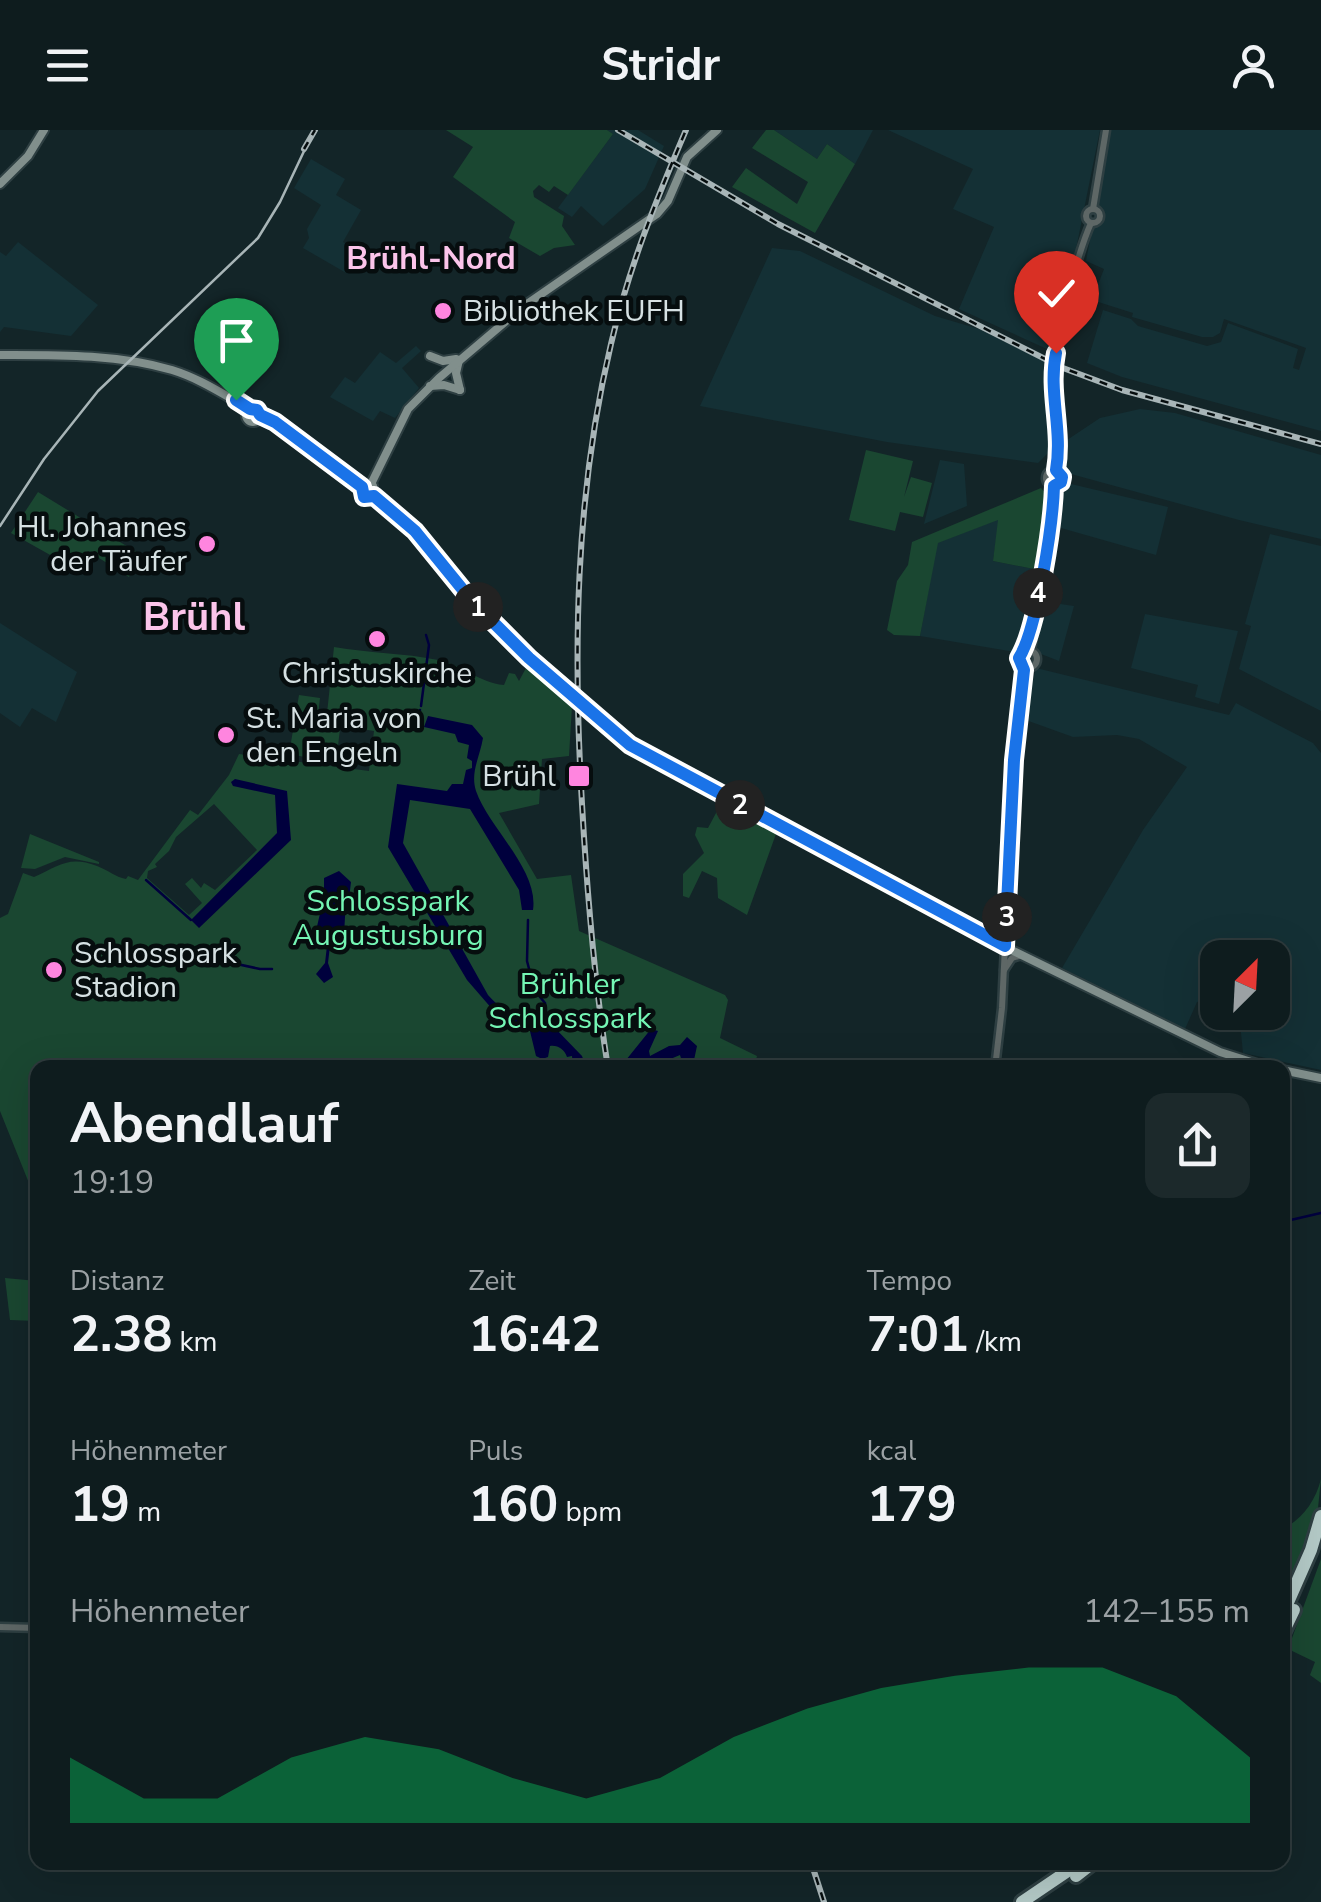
<!DOCTYPE html>
<html lang="de">
<head>
<meta charset="utf-8">
<style>
	body { margin:0; font-family:"Nunito Sans",sans-serif; background:#1c292b; color:#f1f3f6; height:100vh; display:flex; flex-direction:column; font-size:38px; white-space:nowrap }
	* { box-sizing:border-box; margin:0 }
	p { font-size:32px; color:#9ba1a4 }
	.icon { flex:none; width:55px; height:55px; fill:none; stroke:currentColor; stroke-width:2; stroke-linecap:round; stroke-linejoin:round }
	.map { position:relative; flex:1; overflow:hidden }
	.sheet { position:absolute; left:30px; top:930px; width:1260px; height:810px; display:flex; flex-direction:column; background:#0e1c1e; border-radius:20px; box-shadow:0 10px 40px #0002,0 0 0 2px #2e3a3c }
	.sheet>* { flex:none }
	.needle { width:65px; rotate:24deg }
	.fabs { position:absolute; left:1200px; top:810px; display:grid; gap:20px }
	.fabs a { display:grid; place-items:center; width:90px; height:90px; border-radius:20px; background:#0e1c1e; box-shadow:0 10px 40px #0002,0 0 0 2px #2e3a3c; font-size:50px }
	.pin { position:absolute; display:grid; place-items:center; width:85px; height:85px; color:#fff; margin:-102px -42px; border-radius:50% 50% 50% 0; rotate:-45deg; box-shadow:0 0 10px #0007 }
	.pin .icon { rotate:45deg }
	.km { position:absolute; width:50px; height:50px; margin:-25px; border-radius:50%; background:#222; color:#fff; font-size:28px; line-height:50px; text-align:center }
	.round { display:grid; place-items:center; flex:none; width:105px; height:105px; border-radius:20px; background:#1c292b }
	.head { display:flex; align-items:center; justify-content:space-between; height:170px; padding:0 40px }
	h1 { font-size:55px; font-weight:700; line-height:75px }
	.metrics { display:grid; grid-template-columns:repeat(3,1fr); gap:15px; height:170px; padding:10px 40px }
	.metrics div { display:grid; align-content:center }
	.metrics b { font-size:50px; font-weight:700 }
	.metrics small { font-size:28px; font-weight:400 }
	.metrics p { font-size:28px }
	.chart { height:280px; padding:20px 40px }
	.chart p { display:flex; justify-content:space-between }
	.chart svg { width:100%; height:180px; margin-top:10px; fill:#0b8043; opacity:.7 }
	header { display:flex; justify-content:space-between; align-items:center; height:130px; padding:0 40px; background:#0e1c1e; font-size:45px; font-weight:700 }
	.map>svg:first-child { display:block }
</style>
</head>
<body>
<header><svg class="icon" aria-label="menu" viewBox="0 0 24 24"><path d="M4 6h16M4 12h16M4 18h16"/></svg>Stridr<svg class="icon" aria-label="person" viewBox="0 0 24 24"><circle cx="12" cy="8" r="4"/><path d="M4 21q1-7 8-7t8 7"/></svg></header>
<div class="map">
<svg width="1321" height="1772" viewBox="0 0 1321 1772">
	<rect width="100%" height="100%" fill="#132528"/>
	<g fill="#143035">
		<polygon points="607,0 638,0 664,16 645,59 603,96 581,76 572,87 558,78 613,4"/>
		<polygon points="774,0 873,0 855,34 827,14 817,29"/>
		<polygon points="888,0 1100,0 1074,129 1047,219 959,179 994,97 953,79 973,39"/>
		<polygon points="1111,0 1321,0 1321,301 1122,247 1087,233 1103,180 1131,189 1138,196 1207,216 1221,212 1228,193 1298,219 1293,238 1299,240 1306,218 1224,189 1220,203 1213,207 1202,207 1132,187 1133,183 1092,170 1104,139 1086,131"/>
		<polygon points="311,29 345,49 336,65 361,80 343,112 360,123 348,144 303,118 309,108 307,99 321,75 294,58"/>
		<polygon points="18,112 98,175 71,206 4,197 0,202 0,122 6,126"/>
		<polygon points="772,118 800,121 935,186 979,199 1051,234 1056,309 1049,322 1038,333 887,312 700,276"/>
		<polygon points="416,216 421,221 402,238 419,258 395,288 380,281 373,291 330,267 345,247 355,253 380,222 396,233"/>
		<polygon points="1140,279 1175,283 1321,325 1321,409 1239,390 1071,344 1066,337 1067,310 1100,288"/>
		<polygon points="940,330 964,334 967,376 924,394"/>
		<polygon points="1071,354 1168,377 1156,425 1054,396 1060,367"/>
		<polygon points="999,389 993,431 1034,439 1024,513 1015,522 920,506 937,413"/>
		<polygon points="1270,404 1321,416 1321,581 1239,539 1251,496 1245,494"/>
		<polygon points="1040,471 1074,476 1059,531 1041,524 1035,515"/>
		<polygon points="1145,484 1238,501 1219,574 1195,567 1198,555 1131,538"/>
		<polygon points="0,493 77,542 56,592 32,578 20,597 0,583"/>
		<polygon points="1036,538 1229,585 1236,573 1313,613 1321,623 1321,940 1243,923 1239,883 1272,882 1272,828 1247,827 1231,820 1227,827 1218,828 1217,848 1208,869 1197,872 1185,899 1062,838 1143,700 1187,637 1139,609 1117,605 1073,607 1023,589"/>
	</g>
	<g fill="#1a4731" fill-rule="evenodd">
		<polygon points="446,0 607,0 613,4 568,65 554,56 549,62 539,55 533,61 534,67 564,86 562,96 575,115 554,118 540,126 509,108 515,92 453,47 473,17"/>
		<polygon points="766,0 774,0 817,29 827,14 855,34 815,103 732,57 746,38 797,74 808,52 752,18"/>
		<polygon points="866,320 913,331 904,367 911,347 932,353 923,387 900,382 895,401 849,390"/>
		<polygon points="1041,358 1048,366 1034,439 993,431 998,390 938,413 920,506 894,505 887,500 897,451 908,435 912,412"/>
		<polygon points="38,362 138,423 129,447 88,421 77,440 11,403"/>
		<path d="M334 517C368 523 404 523 438 530 461 534 479 553 504 555L509 543 515 544 519 551 526 538 572 576 569 626 542 629 539 674 499 683 537 749 571 745 579 801 725 865 728 870 720 908 757 926 754 938H38L37 1073 0 981V788L8 784 23 743 34 747C58 737 68 725 97 736 108 740 115 747 126 749L128 746 138 750 190 680 198 685 229 645 239 624 369 641 374 601 326 593ZM214 674 257 720 215 760 204 753 201 758 192 748 185 754 202 773 189 785 147 748 148 741 157 737 155 734 169 721 176 707Z"/>
		<polygon points="299,565 320,568 317,595 340,599 336,633 289,624"/>
		<polygon points="723,670 777,701 747,785 718,768 717,748 702,741 689,768 683,766 683,744 704,723 695,705 697,697 708,698"/>
		<polygon points="30,704 99,732 99,734 65,727 35,739 21,738"/>
		<polygon points="5,1148 37,1151 37,1191 10,1190"/>
		<path d="M1321 1349 1318 1378 1289 1461 1283 1458 1282 1400C1303 1388 1315 1372 1321 1349Z"/>
		<polygon points="1321,1429 1321,1553 1310,1545 1315,1532 1288,1519"/>
	</g>
	<g fill="#00003d">
		<path d="M428 586 472 595 483 608C480 627 470 642 476 661 489 698 539 740 533 780H522L519 760 470 679 410 670 403 713 488 865C509 887 516 892 544 879L551 894 582 926 586 937H564L573 936 572 926 567 927C564 919 558 915 550 916L548 927 542 929 536 926 529 897 507 890 493 880 467 850 388 717 397 654 447 661 452 654H463L466 640 472 638V631L467 628 469 615 458 612 455 604 424 597Z"/>
		<polygon points="235,649 287,661 291,710 199,798 191,790 277,703 275,665 233,656 231,652"/>
		<polygon points="339,741 351,752 349,769 346,769 344,805 335,804 331,807 328,833 333,847 324,853 316,844 325,833 328,807 326,803 316,801 324,766 324,748"/>
		<polygon points="651,899 658,901 649,921 650,926 669,916 680,915 687,907 697,916 694,930 710,930 734,937 678,937 683,935 680,925 668,930 669,937 625,937 626,930"/>
	</g>
	<g fill="none" stroke-linecap="round" stroke-linejoin="round">
		<g stroke="#00003d" stroke-width="2.5">
			<polyline points="421,576 429,515 426,505"/>
			<polyline points="415,599 420,580"/>
			<polyline points="146,750 191,790"/>
			<polyline points="528,790 527,831 534,858"/>
			<polyline points="200,826 260,839 272,839"/>
			<polyline points="535,861 545,873 546,881"/>
			<polyline points="750,938 755,933 772,938"/>
			<polyline points="1282,1092 1321,1083"/>
		</g>
		<g stroke="#2e3f42" stroke-width="11">
			<g id="tertiary">
				<circle cx="1093" cy="86" r="7"/>
				<polyline points="1093,79 1106,0"/>
				<path d="M1056 340C1062 310 1053 284 1053 254 1053 218 1076 127 1091 93"/>
				<circle cx="1054" cy="348" r="8"/>
				<circle cx="1028" cy="529" r="9"/>
				<polyline points="1031,521 1054,356"/>
				<polyline points="1004,840 1012,828 1022,825"/>
				<polyline points="995,938 1002,878 1014,630 1024,537"/>
				<polyline points="0,1497 38,1498"/>
			</g>
		</g>
		<g stroke="#2e3f42" stroke-width="12">
			<g id="secondary">
				<polyline points="0,54 28,26 44,0"/>
				<path d="M0 225C57 225 117 224 172 240 201 249 224 265 250 279"/>
				<polyline points="430,226 443,231 456,229"/>
				<polyline points="459,230 456,243 460,260"/>
				<polyline points="430,256 444,255 460,260"/>
				<circle cx="253" cy="285" r="7"/>
				<polyline points="260,285 275,292 362,357"/>
				<polyline points="371,354 408,279 439,248 524,176 657,84 668,71 687,27 717,0"/>
				<polyline points="374,366 373,356 363,356 362,365 368,369 374,366 430,417 464,461 529,529 631,615 991,810 1220,922 1270,938"/>
				<polyline points="1282,940 1321,948"/>
			</g>
		</g>
		<g stroke="#2e3f42" stroke-width="18">
			<g id="motorway">
				<polyline points="1282,1486 1311,1420 1321,1386"/>
				<polyline points="1282,1505 1294,1480"/>
				<polyline points="1076,1746 1094,1732"/>
				<polyline points="1022,1772 1081,1732"/>
			</g>
		</g>
		<use href="#tertiary" stroke="#5e6766" stroke-width="6"/>
		<use href="#secondary" stroke="#818f8c" stroke-width="8"/>
		<use href="#motorway" stroke="#b3c9c6" stroke-width="12"/>
		<polyline stroke="#a8b5b7" stroke-width="2.5" points="0,396 44,329 98,261 258,108 280,72 314,0"/>
		<g stroke="#a8b5b7" stroke-width="6">
			<g id="rail">
				<polyline points="618,0 778,94 1063,238 1122,260 1321,314"/>
				<polyline points="304,19 315,0"/>
				<path d="M608 938C594 850 587 762 582 674 573 520 575 365 611 214 628 140 656 70 686 0"/>
				<polyline points="811,1732 824,1772"/>
			</g>
		</g>
		<use href="#rail" stroke="#060d0e" stroke-width="2.5" stroke-dasharray="8" stroke-linecap="butt"/>
	</g>
	<g fill="none" stroke-linecap="round" stroke-linejoin="round">
		<g stroke="#fff" stroke-width="20">
			<path id="route" d="M236 270 250 279 257 280 260 285 275 292 362 357 364 367 374 366 415 401 472 471 529 528 630 615 1005 816 1014 630 1024 540 1019 528C1037 499 1053 393 1054 356L1061 352 1062 347 1056 340C1063 300 1048 262 1056 223"/>
		</g>
		<use href="#route" stroke="#1a73e8" stroke-width="12"/>
	</g>
	<g fill="#ff85df" stroke="#060d0e" stroke-width="4">
		<circle cx="443" cy="181" r="10"/>
		<circle cx="207" cy="414" r="10"/>
		<circle cx="377" cy="509" r="10"/>
		<circle cx="226" cy="605" r="10"/>
		<rect x="567" y="634" width="24" height="24" rx="5"/>
		<circle cx="54" cy="840" r="10"/>
	</g>
	<g text-anchor="middle" stroke-width="9" stroke-linejoin="round" paint-order="stroke">
		<g font-size="30" fill="#d6e1e3" stroke="#060d0e" text-anchor="start">
			<text x="463" y="191">Bibliothek EUFH</text>
			<text x="187" y="407" text-anchor="end">Hl. Johannes<tspan x="187" dy="34">der Täufer</tspan></text>
			<text x="377" y="553" text-anchor="middle">Christuskirche</text>
			<text x="246" y="598">St. Maria von<tspan x="246" dy="34">den Engeln</tspan></text>
			<text x="556" y="656" text-anchor="end">Brühl</text>
			<text x="74" y="833">Schlosspark<tspan x="74" dy="34">Stadion</tspan></text>
		</g>
		<g font-size="30" fill="#74f5b4" stroke="#060d0e">
			<text x="388" y="781">Schlosspark<tspan x="388" dy="34">Augustusburg</tspan></text>
			<text x="570" y="864">Brühler<tspan x="570" dy="34">Schlosspark</tspan></text>
		</g>
		<g font-size="32" font-weight="bold" fill="#fbc4ea" stroke="#060d0e">
			<text x="431" y="139">Brühl-Nord</text>
		</g>
		<g font-size="40" font-weight="bold" fill="#fbc4ea" stroke="#060d0e">
			<text x="194" y="500">Brühl</text>
		</g>
	</g>
</svg>
<div class="fabs">
<a><svg class="needle" viewBox="-14 -14 28 28"><path d="M0-13l5 13h-10z" fill="#e53935"/><path d="M0 13l5-13h-10z" fill="#9ba1a4"/></svg></a>
</div>
<div class="pin" style="left:236px;top:270px;background:#1e9e55"><svg class="icon" aria-label="arrive" viewBox="0 0 24 24"><path d="M6 21V4h12l-3 4 3 4H6"/></svg></div>
<div class="pin" style="left:1056px;top:223px;background:#d93025"><svg class="icon" aria-label="check" viewBox="0 0 24 24"><path d="M5 12l5 5 9-10"/></svg></div>
<b class="km" style="left:478px;top:477px">1</b>
<b class="km" style="left:740px;top:675px">2</b>
<b class="km" style="left:1007px;top:787px">3</b>
<b class="km" style="left:1038px;top:463px">4</b>
<section class="sheet">
<div class="head"><div><h1>Abendlauf</h1><p>19:19</p></div><a class="round"><svg class="icon" aria-label="share" viewBox="0 0 24 24"><path d="M12 15V3M7 8l5-5 5 5M5 13v7h14v-7"/></svg></a></div>
<div class="metrics">
<div><p>Distanz</p><b>2.38<small> km</small></b></div>
<div><p>Zeit</p><b>16:42</b></div>
<div><p>Tempo</p><b>7:01<small> /km</small></b></div>
</div>
<div class="metrics">
<div><p>Höhenmeter</p><b>19<small> m</small></b></div>
<div><p>Puls</p><b>160<small> bpm</small></b></div>
<div><p>kcal</p><b>179</b></div>
</div>
<div class="chart"><p><span>Höhenmeter</span>142–155 m</p>
<svg viewBox="0 0 160 44" preserveAspectRatio="none"><path d="M0 44V28L10 38L20 38L30 28L40 23L50 26L60 33L70 38L80 33L90 23L100 16L110 11L120 8L130 6L140 6L150 13L160 28V44z"/></svg>
</div>
</section>
</div>
</body>
</html>
